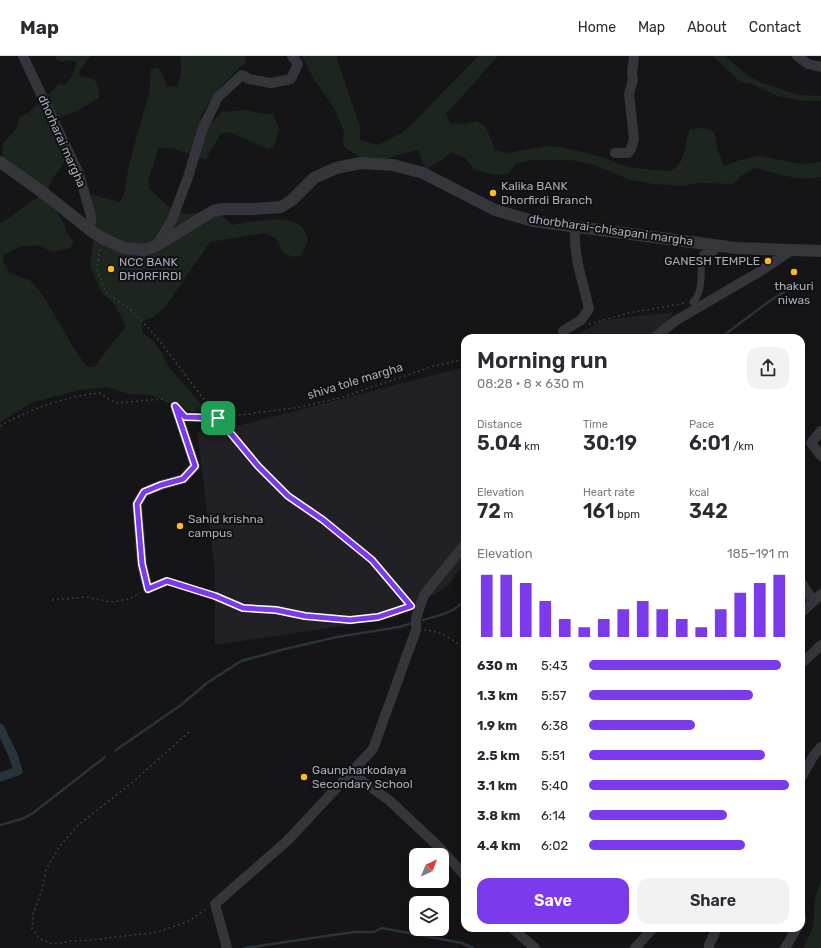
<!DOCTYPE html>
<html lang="en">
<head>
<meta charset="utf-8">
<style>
	body { margin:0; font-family:Rubik,sans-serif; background:#f2f2f3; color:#2b2b33; height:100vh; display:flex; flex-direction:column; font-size:15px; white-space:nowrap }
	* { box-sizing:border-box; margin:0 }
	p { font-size:13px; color:#7c7c81 }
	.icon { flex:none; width:22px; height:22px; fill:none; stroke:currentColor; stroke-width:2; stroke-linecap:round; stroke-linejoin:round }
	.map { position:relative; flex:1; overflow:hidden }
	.sheet { position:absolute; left:461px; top:278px; width:344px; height:598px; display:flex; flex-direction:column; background:#fff; border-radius:12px; box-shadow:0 2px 10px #0003 }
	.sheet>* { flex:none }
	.needle { width:26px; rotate:43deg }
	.buttons { position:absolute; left:409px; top:792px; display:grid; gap:8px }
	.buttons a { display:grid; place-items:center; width:40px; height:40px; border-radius:8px; background:#fff; box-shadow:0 2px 10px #0003; font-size:20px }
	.pin { position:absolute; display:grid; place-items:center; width:34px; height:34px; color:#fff; margin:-17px; border-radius:8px; box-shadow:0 2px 6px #0006 }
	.round { display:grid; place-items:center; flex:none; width:42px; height:42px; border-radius:12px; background:#f2f2f3 }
	.headline { display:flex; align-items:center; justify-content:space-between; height:68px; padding:0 16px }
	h1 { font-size:22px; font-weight:600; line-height:30px }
	.metrics { display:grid; grid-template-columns:repeat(3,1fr); gap:6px; height:68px; padding:4px 16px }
	.metrics div { display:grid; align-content:center }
	.metrics b { font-size:20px; font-weight:600 }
	.metrics small { font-size:11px; font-weight:400 }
	.metrics p { font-size:11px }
	.chart { height:112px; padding:8px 16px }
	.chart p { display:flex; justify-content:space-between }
	.chart svg { width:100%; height:72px; margin-top:4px; stroke:#7c3aed; stroke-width:6 }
	.button { display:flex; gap:8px; margin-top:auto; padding:8px 16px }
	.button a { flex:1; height:46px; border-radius:12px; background:#7c3aed; color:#fff; font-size:16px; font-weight:600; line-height:46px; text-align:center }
	.button a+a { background:#f2f2f3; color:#2b2b33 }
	ul { padding:0 16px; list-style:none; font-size:13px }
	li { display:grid; grid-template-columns:64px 48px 1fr; align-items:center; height:30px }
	li i { height:10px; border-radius:5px; background:#7c3aed }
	header { display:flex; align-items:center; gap:24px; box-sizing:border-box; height:56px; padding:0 20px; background:#fff; border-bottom:1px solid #e1e1e2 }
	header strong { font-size:19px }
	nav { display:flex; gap:22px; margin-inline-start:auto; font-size:14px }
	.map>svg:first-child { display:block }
</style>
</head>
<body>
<header>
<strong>Map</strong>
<nav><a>Home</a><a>Map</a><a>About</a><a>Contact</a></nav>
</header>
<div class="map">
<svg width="821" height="892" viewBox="0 0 821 892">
	<rect width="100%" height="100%" fill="#151517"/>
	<g fill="#212024">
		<polygon points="674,256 653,282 571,282 604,264"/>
		<polygon points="465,311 465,506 448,530 395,562 215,589 215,515 197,377 241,369"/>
	</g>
	<g fill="#1c251e">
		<path d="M55 0H91L80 13 79 20 94 23C98 30 100 34 99 42L77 55 53 64 67 101 64 107 52 123 46 138 64 168 67 177 74 186 70 192 53 196 37 189 19 191 4 199 3 204 10 217 22 222 30 224 44 241 75 294 87 311H94L126 270 115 249 102 237 90 210 95 170 89 138 120 146 125 135 128 112 149 37 151 13 158 12 163 20 167 30 176 31C183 22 181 11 180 0H245L246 6C226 24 212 38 200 62L209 69 222 56 245 54 260 57 273 58 279 72 274 91 267 93 230 76 221 78 208 99 206 104 172 92H158L154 108 148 124 149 132 168 150 185 158 217 155 232 169C251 166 289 156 303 172 305 175 307 180 308 184L302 199 294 201 283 197 277 183 264 177 210 186 165 251 153 261 142 265V276L152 284 161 296 168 310 201 348 203 354 191 356 151 339 129 338 107 331 80 334 33 346 0 366V167C14 160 24 148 38 142L34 130 3 102C0 82 10 84 17 71 18 68 18 64 19 61L28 57 59 28 65 29 72 20 77 6 69 4 62 6 56 4Z"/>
		<path d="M302 0H336L360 70V84L378 89 403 76 414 66 478 0H498L446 58 450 67 462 68 476 65 480 67 486 71 495 94 507 97 546 90 561 91 604 101 618 108 634 112 669 115C686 111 684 87 690 73L703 72 711 74 715 78 717 92 724 110 740 104 760 100 802 108 821 106V121C799 126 775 117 754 112L741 120 733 128 697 127 683 130 653 128 630 124 592 108 570 104H531L516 108 508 118 494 119 475 114 465 102 451 96 443 103 426 113 418 94 396 99 377 107 366 106 343 90 344 76 334 52 315 25Z"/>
		<polygon points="713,0 725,0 747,19 760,26 799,39 821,40 821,45 805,45 777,40 752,28 740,26"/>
		<polygon points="821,823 821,892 803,892 813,872 815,843"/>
	</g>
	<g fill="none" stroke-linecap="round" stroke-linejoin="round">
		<g stroke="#29333c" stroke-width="2.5">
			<polyline points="720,282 771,244 789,233"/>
			<path d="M423 564C439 559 454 558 465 543"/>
			<polyline points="116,694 181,649 207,627 241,605 285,593 337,581 399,571 413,567"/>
			<polyline points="0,769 22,763 33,757 105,701"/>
			<polyline points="245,892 326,880 355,876 374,876 382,872 462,887 473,892"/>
		</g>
		<polyline stroke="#29333c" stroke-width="9" points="0,672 13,699 18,715 0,721"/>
		<g stroke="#3b3d43" stroke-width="1.5" stroke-dasharray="2 3" stroke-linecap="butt">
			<polyline points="100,193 97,213 107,238 129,252 154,278 213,355 257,410 288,440 323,464 372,505 411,550"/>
			<polyline points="589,268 629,257 685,247"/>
			<polyline points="545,282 555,278"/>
			<polyline points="189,361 218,362 301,351 343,341 434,310 465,303"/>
			<path d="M0 370C30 353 66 340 100 337L107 342 116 347 163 343 167 345"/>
			<polyline points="156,530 167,525 215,540 243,552 276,554 305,560 350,564 378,561 410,550"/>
			<polyline points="52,544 86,541 111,546 130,543 140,537"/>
			<path d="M424 574C439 574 453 584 465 593"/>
			<polyline points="189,676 133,726 78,769 59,791 46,814 42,834 33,858 32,873 40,883 53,888 72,885 91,884 158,876 189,865 206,853"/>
		</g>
		<path stroke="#35363c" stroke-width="7" d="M693 246C705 234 699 213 703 198L714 196 720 189"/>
		<g stroke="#35363c" stroke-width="10">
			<polyline points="23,0 79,118 91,160 91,165 87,171"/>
			<polyline points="797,0 808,8 821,11"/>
			<polyline points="615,97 628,97 631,93 634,83 629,38 633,24 632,18 634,0"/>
			<polyline points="156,190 172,164 188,121 203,72 218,41 242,19 249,23 271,27 291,23 298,8 292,0"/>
			<path d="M563 275 581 264 589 253C583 225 573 200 575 171"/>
			<polyline points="654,282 675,265 759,216 792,194"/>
			<polyline points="821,375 811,387 821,400"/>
			<polyline points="801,526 813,545"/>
			<polyline points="148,533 142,508 137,448 144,436 161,429 183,423 195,410 175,350"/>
			<polyline points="801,557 821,538"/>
			<polyline points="801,608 821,589"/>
			<polyline points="351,717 390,745 440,792 465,820"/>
			<polyline points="801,722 814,699 821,691"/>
			<polyline points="801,860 801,865"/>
			<polyline points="512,872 535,892"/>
			<polyline points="227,892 215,848 287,785 373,693 416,574 416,562 424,539 465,488"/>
			<polyline points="635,892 653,872"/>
			<polyline points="709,892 709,889 717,872"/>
			<polyline points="785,892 797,872"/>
		</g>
		<polyline stroke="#35363c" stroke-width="12" points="0,106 45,138 94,177 104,183 124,192 144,194 156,190 213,155 223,153 253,153 281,151 292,144 314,122 336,112 361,107 393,109 423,117 495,154 533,165 736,192 821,195"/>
	</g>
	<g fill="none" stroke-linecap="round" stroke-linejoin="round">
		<g stroke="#fff" stroke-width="8">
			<polygon id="route" points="175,350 185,361 218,362 258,410 288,440 323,464 372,504 411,550 378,561 350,564 305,560 276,554 243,552 215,540 167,525 148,533 142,508 137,448 144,436 161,429 183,423 195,410"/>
		</g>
		<use href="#route" stroke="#7c3aed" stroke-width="5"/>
	</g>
	<g fill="#ffb924" stroke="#101012" stroke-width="1.5">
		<circle cx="493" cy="137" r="4"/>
		<circle cx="768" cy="205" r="4"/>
		<circle cx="111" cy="213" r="4"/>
		<circle cx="794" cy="216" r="4"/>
		<circle cx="180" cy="470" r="4"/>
		<circle cx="304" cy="721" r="4"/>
	</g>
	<g text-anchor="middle" stroke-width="4" stroke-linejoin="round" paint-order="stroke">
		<g font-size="12" fill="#a5abb8" stroke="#101012">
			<text transform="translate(62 85) rotate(66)" y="4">dhorharai margha</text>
			<text transform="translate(611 174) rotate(8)" y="4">dhorbharai-chisapani margha</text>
			<text transform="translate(355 325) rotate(-17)" y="4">shiva tole margha</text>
		</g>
		<g font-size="12" fill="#a5abb8" stroke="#101012" text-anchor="start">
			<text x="501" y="134">Kalika BANK<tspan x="501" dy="14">Dhorfirdi Branch</tspan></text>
			<text x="760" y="209" text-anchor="end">GANESH TEMPLE</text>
			<text x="119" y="210">NCC BANK<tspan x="119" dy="14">DHORFIRDI</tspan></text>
			<text x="794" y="234" text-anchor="middle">thakuri<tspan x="794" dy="14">niwas</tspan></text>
			<text x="188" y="467">Sahid krishna<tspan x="188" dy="14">campus</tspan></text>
			<text x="312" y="718">Gaunpharkodaya<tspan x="312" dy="14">Secondary School</tspan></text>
		</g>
	</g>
</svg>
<div class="buttons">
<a><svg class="needle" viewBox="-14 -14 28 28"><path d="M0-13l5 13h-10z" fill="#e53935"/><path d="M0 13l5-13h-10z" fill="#7c7c81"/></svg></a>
<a><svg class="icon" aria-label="layers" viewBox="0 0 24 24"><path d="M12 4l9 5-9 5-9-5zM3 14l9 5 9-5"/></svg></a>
</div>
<div class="pin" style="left:218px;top:362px;background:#1e9e55"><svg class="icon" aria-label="arrive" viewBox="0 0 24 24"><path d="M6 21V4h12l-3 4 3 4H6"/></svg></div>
<section class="sheet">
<div class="headline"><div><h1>Morning run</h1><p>08:28 · 8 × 630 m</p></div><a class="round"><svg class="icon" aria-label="share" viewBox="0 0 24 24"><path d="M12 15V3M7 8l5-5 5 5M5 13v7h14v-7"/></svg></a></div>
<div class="metrics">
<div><p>Distance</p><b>5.04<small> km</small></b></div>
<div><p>Time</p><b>30:19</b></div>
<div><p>Pace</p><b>6:01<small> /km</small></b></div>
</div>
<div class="metrics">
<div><p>Elevation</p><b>72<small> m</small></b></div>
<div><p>Heart rate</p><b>161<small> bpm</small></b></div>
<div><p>kcal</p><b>342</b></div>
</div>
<div class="chart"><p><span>Elevation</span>185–191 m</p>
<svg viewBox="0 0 160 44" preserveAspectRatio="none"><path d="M5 44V6M15 44V6M25 44V11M35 44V22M45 44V33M55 44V38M65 44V33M75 44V27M85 44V22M95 44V27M105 44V33M115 44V38M125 44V27M135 44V17M145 44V11M155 44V6"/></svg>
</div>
<ul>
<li><b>630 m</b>5:43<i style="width:96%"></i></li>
<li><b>1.3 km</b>5:57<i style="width:82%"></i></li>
<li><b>1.9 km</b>6:38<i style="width:53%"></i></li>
<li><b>2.5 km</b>5:51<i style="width:88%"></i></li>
<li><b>3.1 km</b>5:40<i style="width:100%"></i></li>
<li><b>3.8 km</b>6:14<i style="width:69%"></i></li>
<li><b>4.4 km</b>6:02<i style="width:78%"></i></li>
</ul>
<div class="button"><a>Save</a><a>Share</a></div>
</section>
</div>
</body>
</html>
